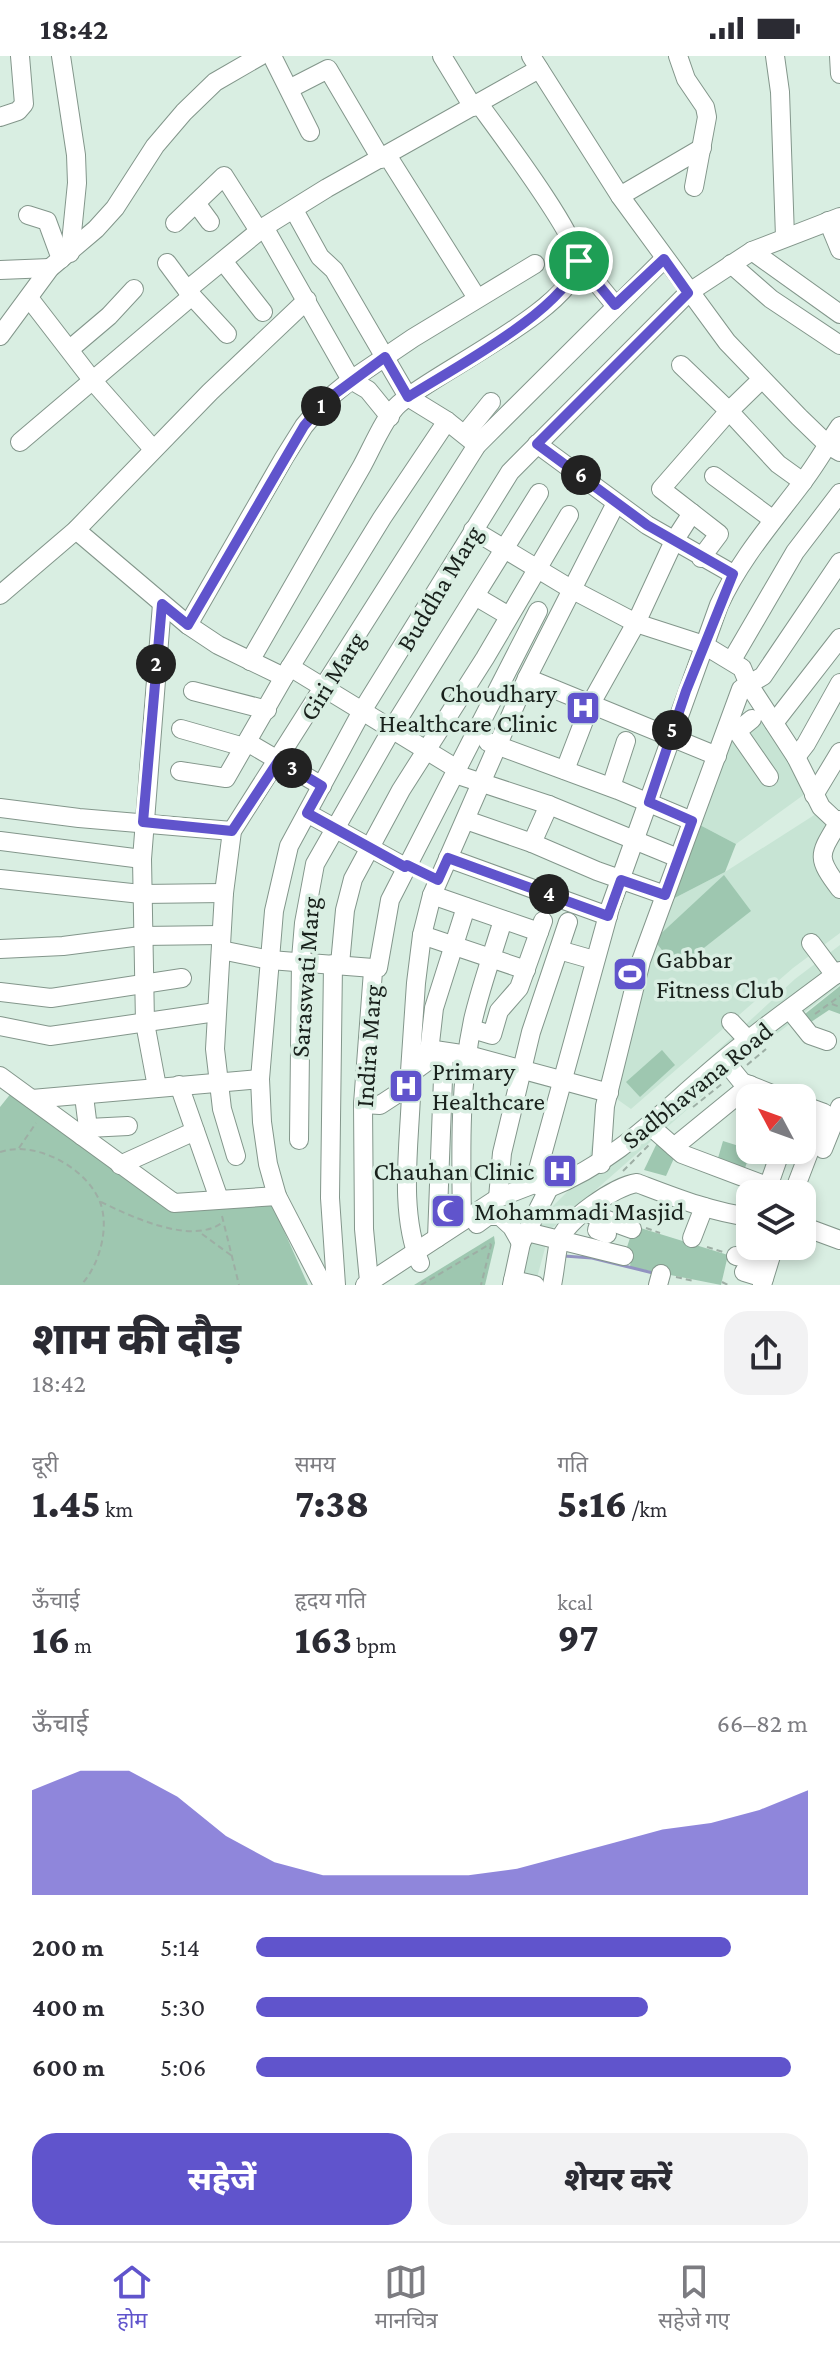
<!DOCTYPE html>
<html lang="hi">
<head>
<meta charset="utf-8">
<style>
	body { margin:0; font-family:"Crimson Pro","Noto Sans Devanagari",serif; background:#f2f2f3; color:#2b2b33; height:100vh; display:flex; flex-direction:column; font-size:30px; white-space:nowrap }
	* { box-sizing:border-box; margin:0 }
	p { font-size:26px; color:#7c7c81 }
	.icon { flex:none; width:44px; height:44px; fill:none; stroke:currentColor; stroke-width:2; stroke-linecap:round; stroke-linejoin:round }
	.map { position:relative; height:1229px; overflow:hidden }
	.panel { display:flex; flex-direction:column; background:#fff; flex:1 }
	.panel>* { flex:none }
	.needle { width:52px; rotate:311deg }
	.controls { position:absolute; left:736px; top:1028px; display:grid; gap:16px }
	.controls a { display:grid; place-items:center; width:80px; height:80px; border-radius:16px; background:#fff; box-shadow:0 4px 12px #0003; font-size:40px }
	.pin { position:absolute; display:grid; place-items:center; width:68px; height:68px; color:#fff; margin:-34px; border:4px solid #fff; border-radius:50%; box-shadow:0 2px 8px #0007 }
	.km { position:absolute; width:40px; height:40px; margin:-20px; border-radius:50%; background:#222; color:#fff; font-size:22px; line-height:40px; text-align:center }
	.round { display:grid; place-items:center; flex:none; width:84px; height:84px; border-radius:24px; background:#f2f2f3 }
	.summary { display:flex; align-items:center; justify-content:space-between; height:136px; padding:0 32px }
	h1 { font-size:44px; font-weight:800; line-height:60px }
	.figures { display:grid; grid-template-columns:repeat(3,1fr); gap:12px; height:136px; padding:8px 32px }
	.figures div { display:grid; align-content:center }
	.figures b { font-size:40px; font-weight:800 }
	.figures small { font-size:22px; font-weight:400 }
	.figures p { font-size:22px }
	.chart { height:224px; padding:16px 32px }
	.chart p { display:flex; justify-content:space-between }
	.chart svg { width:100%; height:144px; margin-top:8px; fill:#6054cc; opacity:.7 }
	.button { display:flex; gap:16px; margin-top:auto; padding:16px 32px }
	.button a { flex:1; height:92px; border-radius:24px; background:#6054cc; color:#fff; font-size:32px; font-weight:800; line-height:92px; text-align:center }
	.button a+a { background:#f2f2f3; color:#2b2b33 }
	ul { padding:0 32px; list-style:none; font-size:26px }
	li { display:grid; grid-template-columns:128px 96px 1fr; align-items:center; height:60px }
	li i { height:20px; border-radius:10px; background:#6054cc }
	.status { display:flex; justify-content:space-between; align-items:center; height:56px; padding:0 40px; background:#fff; direction:ltr }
	.status svg { height:22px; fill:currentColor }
	.dock { display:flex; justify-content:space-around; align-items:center; height:112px; border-top:2px solid #e1e1e2; background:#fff; font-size:22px; color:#7c7c81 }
	.dock a { display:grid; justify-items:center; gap:4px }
	.dock .active { color:#6054cc }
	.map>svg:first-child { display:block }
</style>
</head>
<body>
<div class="status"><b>18:42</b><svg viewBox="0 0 49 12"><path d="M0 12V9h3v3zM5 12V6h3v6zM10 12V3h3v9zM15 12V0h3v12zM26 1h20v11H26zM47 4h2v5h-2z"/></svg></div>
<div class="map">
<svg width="840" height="1229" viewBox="0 0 840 1229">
	<rect width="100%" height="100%" fill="#d9eee2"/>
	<g fill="#c7e4d4">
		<polygon points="757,649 809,735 736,788 698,768 740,659 749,664"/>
		<polygon points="819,756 831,771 826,800 840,825 840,877 793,912 631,1053 614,1041 611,1093 795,923 840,889 840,929 748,1000 550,1174 535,1229 504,1229 513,1190 586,1117 598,1058 663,848 725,816"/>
	</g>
	<g fill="#9ec7b0">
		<polygon points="698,768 736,788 725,816 663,848"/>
		<polygon points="724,819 751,855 677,913 654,884"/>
		<polygon points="840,930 840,958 829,954 811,966 805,958"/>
		<polygon points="662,994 675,1009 640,1041 626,1026"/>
		<polygon points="12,1036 172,1155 270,1143 308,1229 0,1229 0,1051"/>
		<polygon points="746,1067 750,1068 751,1094 743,1118 716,1109 723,1085 739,1090"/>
		<polygon points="657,1087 675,1100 666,1120 644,1114"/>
		<polygon points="634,1170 728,1199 721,1229 630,1211 631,1201 624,1200"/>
		<polygon points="494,1180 495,1187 485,1229 414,1229"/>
	</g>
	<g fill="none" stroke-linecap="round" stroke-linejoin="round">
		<polyline stroke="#9293c1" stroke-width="3" points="564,1200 592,1202 653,1217"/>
		<g stroke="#83968b" stroke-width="20">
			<g id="minor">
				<polyline points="61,0 76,99 77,127 70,197"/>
				<polyline points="272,0 310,76"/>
				<polyline points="442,0 473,51"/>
				<polyline points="531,0 620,140 727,286 799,361 828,389 840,396"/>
				<polyline points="678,0 686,23 705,51 707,61 694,131"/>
				<polyline points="775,0 780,36 785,181"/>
				<polyline points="839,0 840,18"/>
				<polyline points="289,33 328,13 381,103"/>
				<polyline points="0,61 18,55 24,48 20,0"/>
				<polyline points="387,99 477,242"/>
				<polyline points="620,140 702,92"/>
				<polyline points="196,147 210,166"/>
				<polyline points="294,154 320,201 334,214 408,341 447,365 477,389"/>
				<polyline points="28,159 47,165 61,203"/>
				<polyline points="828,165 840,194"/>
				<polyline points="175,167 224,120 259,175"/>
				<polyline points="264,171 351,324 368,334 390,361"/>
				<polyline points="752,195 840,258"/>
				<polyline points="223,205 263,256"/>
				<polyline points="579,205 615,249"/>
				<polyline points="167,207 187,234"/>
				<polyline points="731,208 771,243 840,289"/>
				<polyline points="0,214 50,212"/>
				<polyline points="192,240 227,278"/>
				<polyline points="29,242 93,325 153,393"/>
				<polyline points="0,280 50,212 96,173 115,152 155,90 184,56 215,26 260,0"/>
				<polyline points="70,293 109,260 134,233"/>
				<polyline points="681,309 729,355 778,408 803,426"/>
				<polyline points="465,378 491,346"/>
				<polyline points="20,386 192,240 187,234 264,171 327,132 539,13"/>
				<polyline points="537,388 647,469 733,518"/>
				<polyline points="714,420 772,463"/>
				<polyline points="76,474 188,569 218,589 284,621 382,462 447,365"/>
				<polyline points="473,474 571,533 636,567 704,589 742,612 749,629 796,701 821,751 838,767"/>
				<polyline points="701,502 719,478 661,433 729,355 762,323"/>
				<polyline points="0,539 76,474 210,336 307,244"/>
				<polyline points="475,540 509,560"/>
				<polyline points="188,569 284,402 304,370 324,346 351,324 413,282 535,208"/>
				<polyline points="732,604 795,496 840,437"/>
				<path d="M250 605C287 540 324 475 362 410 372 392 385 360 399 348 434 317 574 252 578 207 581 184 497 73 479 48"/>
				<polyline points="290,611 457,713"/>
				<polyline points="527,622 717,700"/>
				<polyline points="193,635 267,654"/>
				<polyline points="752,663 741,672 735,672 769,721"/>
				<polyline points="774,667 840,582"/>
				<polyline points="181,673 244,691"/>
				<polyline points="247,686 322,730"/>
				<polyline points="488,686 618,734 692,765"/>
				<polyline points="796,701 806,688 840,627"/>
				<polyline points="565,714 590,649 636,567 674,485 692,457"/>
				<polyline points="180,715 226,722 284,621"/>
				<polyline points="455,718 549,749 678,802"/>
				<polyline points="611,731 626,685"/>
				<polyline points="814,739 840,696"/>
				<polyline points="0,752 79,762 232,775"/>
				<polyline points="307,757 405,811"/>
				<polyline points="466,764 532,787 597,815 665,839"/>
				<path d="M840 764C819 799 815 800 840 833"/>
				<polyline points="0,785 142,803"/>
				<polyline points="532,787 549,749"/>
				<polyline points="448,802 608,860"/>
				<polyline points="0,823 141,838 224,837"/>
				<polyline points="432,839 539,876"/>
				<polyline points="422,879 526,914"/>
				<polyline points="811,887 835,919"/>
				<polyline points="0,893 63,890 141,880 221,879"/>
				<polyline points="221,894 270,904 373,912"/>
				<polyline points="559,894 594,904"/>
				<polyline points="333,908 330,1142 336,1229"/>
				<polyline points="340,908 345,854 353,823 401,734 485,602 569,459"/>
				<polyline points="0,936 51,942 182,922"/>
				<polyline points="790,954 810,979 827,985"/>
				<polyline points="731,966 749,985"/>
				<polyline points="0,970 50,980 216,956"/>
				<polyline points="472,973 492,979 499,955 519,932 543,865"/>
				<polyline points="428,993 468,999 609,1037"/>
				<polyline points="724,1004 742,1026 782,1042"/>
				<polyline points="410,1018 428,1005 434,952 466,851"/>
				<polyline points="0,1020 174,1147 277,1140"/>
				<polyline points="179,1029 219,1143"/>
				<polyline points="157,1031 145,967 142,803 162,548"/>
				<polyline points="32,1043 260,1023"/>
				<polyline points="363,1048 380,1049 409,1030"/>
				<polyline points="649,1069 682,1098 788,1138"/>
				<polyline points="88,1072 128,1070"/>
				<polyline points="82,1080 88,1072 84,1040"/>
				<polyline points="299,1084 301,903 304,867 315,808 392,673 539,437"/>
				<polyline points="674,1091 750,1029"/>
				<polyline points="823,1093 840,1051"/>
				<polyline points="236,1100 222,1053 215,993 224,837 232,775 477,389 664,203"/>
				<polyline points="601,1108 605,1050 641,905 741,633 763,620 840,506"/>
				<polyline points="120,1109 195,1075"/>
				<path d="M534 1128 610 852 719 549C740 503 772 467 802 427 816 409 827 389 840 370"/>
				<polyline points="768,1131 781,1094"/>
				<path d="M549 1132C619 1105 665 1052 722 1005 760 973 801 945 840 915"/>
				<polyline points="793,1138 824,1057 802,1049"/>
				<polyline points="498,1142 502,1097 531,976 568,866"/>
				<polyline points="585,1156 632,1173"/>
				<polyline points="601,1162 597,1174 607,1178"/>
				<path d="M462 1165C461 1098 459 1030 473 964 481 930 493 897 503 864"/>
				<polyline points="477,1168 488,1160 500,1160 512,1171 521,1187"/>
				<polyline points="802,1170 840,1184"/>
				<polyline points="527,1176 624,1200"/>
				<polyline points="437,1182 444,996"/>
				<polyline points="692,1182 704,1151"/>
				<polyline points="736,1200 768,1207"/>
				<path d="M420 1207C399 1156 409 1092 411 1039L409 1030 416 927 422 879 432 839 527 622 616 447"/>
				<polyline points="744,1216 764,1222"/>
				<polyline points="513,1224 535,1229"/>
				<polyline points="369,1225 364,1173 363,1048 373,915 373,912 378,912 390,844 538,555"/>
				<polyline points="323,1229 277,1140 268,1108 262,1066 260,1023 274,855 289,790 362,655 510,416 688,237 752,195 840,161"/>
				<polyline points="365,1229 498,1142 534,1128 542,1131"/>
				<polyline points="512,1229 521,1187 549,1132"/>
				<path d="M552 1229C555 1215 556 1199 559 1186 565 1164 615 1130 637 1127 674 1141 711 1156 750 1161"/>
				<polyline points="658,1229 661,1218"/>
				<polyline points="762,1229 774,1190"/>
			</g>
		</g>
		<g stroke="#9daea4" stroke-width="2" stroke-dasharray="6 4" stroke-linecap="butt">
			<polyline points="832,948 840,951"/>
			<polyline points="815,958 840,940"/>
			<polyline points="747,1009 766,993"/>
			<polyline points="693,1051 723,1027"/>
			<polyline points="19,1092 36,1067"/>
			<path d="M0 1096C35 1084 86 1111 100 1146 110 1172 99 1210 81 1229"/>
			<polyline points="623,1115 649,1089"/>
			<path d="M101 1146C132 1161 193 1190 223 1166"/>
			<polyline points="222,1160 239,1229"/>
			<polyline points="646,1172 660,1177"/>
			<polyline points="202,1178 232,1200"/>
			<polyline points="707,1191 723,1196"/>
			<polyline points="676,1221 694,1225"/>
			<polyline points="722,1226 728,1229"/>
			<polyline points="421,1229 490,1188 491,1189 481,1229"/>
		</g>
		<use href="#minor" stroke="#fff" stroke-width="18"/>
	</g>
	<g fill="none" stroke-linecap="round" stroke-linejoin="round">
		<g stroke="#fff" stroke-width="16">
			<path id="route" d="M664 203 688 237 537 388 647 469 733 518 686 635 649 746 692 765 665 839 621 824 608 860 448 802 438 824 407 809 405 811 307 757 322 730 279 704 232 775 143 766 162 548 188 569 304 370 324 346 385 301 408 341C452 313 565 254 579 205L615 249Z"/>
		</g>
		<use href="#route" stroke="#6054cc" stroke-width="10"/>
	</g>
	<defs>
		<g id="hospital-square" transform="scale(1.8)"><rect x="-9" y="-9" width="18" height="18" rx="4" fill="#6054cc" stroke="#d9eee2"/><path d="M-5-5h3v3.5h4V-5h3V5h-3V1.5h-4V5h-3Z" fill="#fff"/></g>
		<g id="stadium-square" transform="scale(1.8)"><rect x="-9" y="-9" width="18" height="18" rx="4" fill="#6054cc" stroke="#d9eee2"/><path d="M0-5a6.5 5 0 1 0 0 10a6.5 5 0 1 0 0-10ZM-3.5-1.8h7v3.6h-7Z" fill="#fff"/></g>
		<g id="mosque-square" transform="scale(1.8)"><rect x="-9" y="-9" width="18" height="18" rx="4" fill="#6054cc" stroke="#d9eee2"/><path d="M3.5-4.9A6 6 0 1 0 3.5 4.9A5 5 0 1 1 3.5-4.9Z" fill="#fff"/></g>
	</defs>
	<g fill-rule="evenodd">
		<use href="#hospital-square" x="583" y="652"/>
		<use href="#stadium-square" x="630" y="918"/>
		<use href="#hospital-square" x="406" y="1030"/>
		<use href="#hospital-square" x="560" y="1115"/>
		<use href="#mosque-square" x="448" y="1155"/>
	</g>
	<g text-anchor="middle" stroke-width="7" stroke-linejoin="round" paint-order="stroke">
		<g font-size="26" fill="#19211c" stroke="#d9eee2">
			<text transform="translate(439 532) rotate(-59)" y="9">Buddha Marg</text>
			<text transform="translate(332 620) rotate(-58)" y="9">Giri Marg</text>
			<text transform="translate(305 921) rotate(-86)" y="9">Saraswati Marg</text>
			<text transform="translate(368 990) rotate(-86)" y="9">Indira Marg</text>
			<text transform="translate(697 1029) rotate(-39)" y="9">Sadbhavana Road</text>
		</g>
		<g font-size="26" fill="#19211c" stroke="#d9eee2" text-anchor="start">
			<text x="557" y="646" text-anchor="end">Choudhary<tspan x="557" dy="30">Healthcare Clinic</tspan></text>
			<text x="656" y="912">Gabbar<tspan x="656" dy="30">Fitness Club</tspan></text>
			<text x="432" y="1024">Primary<tspan x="432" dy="30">Healthcare</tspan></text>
			<text x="534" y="1124" text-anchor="end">Chauhan Clinic</text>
			<text x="474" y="1164">Mohammadi Masjid</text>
		</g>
	</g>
</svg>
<div class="controls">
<a><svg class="needle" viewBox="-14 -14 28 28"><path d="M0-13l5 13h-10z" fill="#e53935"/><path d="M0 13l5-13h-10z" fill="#7c7c81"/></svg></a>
<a><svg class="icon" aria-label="layers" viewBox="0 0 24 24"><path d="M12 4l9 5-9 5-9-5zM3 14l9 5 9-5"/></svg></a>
</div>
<div class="pin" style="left:579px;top:205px;background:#1e9e55"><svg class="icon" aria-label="arrive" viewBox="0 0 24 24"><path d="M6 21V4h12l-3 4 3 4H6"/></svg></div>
<b class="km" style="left:321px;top:350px">1</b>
<b class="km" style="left:156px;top:608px">2</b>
<b class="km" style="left:292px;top:712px">3</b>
<b class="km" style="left:549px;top:838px">4</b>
<b class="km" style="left:672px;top:674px">5</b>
<b class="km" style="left:581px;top:419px">6</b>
</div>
<section class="panel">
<div class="summary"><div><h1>शाम की दौड़</h1><p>18:42</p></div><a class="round"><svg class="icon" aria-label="share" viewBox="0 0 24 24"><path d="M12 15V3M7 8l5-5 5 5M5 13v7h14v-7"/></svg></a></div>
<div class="figures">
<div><p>दूरी</p><b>1.45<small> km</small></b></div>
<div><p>समय</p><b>7:38</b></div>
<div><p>गति</p><b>5:16<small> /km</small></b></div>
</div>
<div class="figures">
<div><p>ऊँचाई</p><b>16<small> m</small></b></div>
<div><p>हृदय गति</p><b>163<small> bpm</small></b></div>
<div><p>kcal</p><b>97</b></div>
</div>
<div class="chart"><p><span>ऊँचाई</span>66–82 m</p>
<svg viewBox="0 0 160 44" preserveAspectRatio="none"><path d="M0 44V12L10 6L20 6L30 14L40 26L50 34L60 38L70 38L80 38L90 38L100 36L110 32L120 28L130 24L140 22L150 18L160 12V44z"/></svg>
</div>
<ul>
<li><b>200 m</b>5:14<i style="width:86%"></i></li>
<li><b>400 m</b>5:30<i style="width:71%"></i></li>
<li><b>600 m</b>5:06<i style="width:97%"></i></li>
</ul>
<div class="button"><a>सहेजें</a><a>शेयर करें</a></div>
</section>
<nav class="dock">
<a class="active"><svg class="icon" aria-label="home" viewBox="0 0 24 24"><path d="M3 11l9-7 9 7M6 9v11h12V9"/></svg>होम</a>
<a><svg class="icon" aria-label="map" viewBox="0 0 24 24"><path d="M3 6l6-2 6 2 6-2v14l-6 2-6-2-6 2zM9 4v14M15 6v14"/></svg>मानचित्र</a>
<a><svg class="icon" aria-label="saved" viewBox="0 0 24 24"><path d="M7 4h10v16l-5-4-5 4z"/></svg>सहेजे गए</a>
</nav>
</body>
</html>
